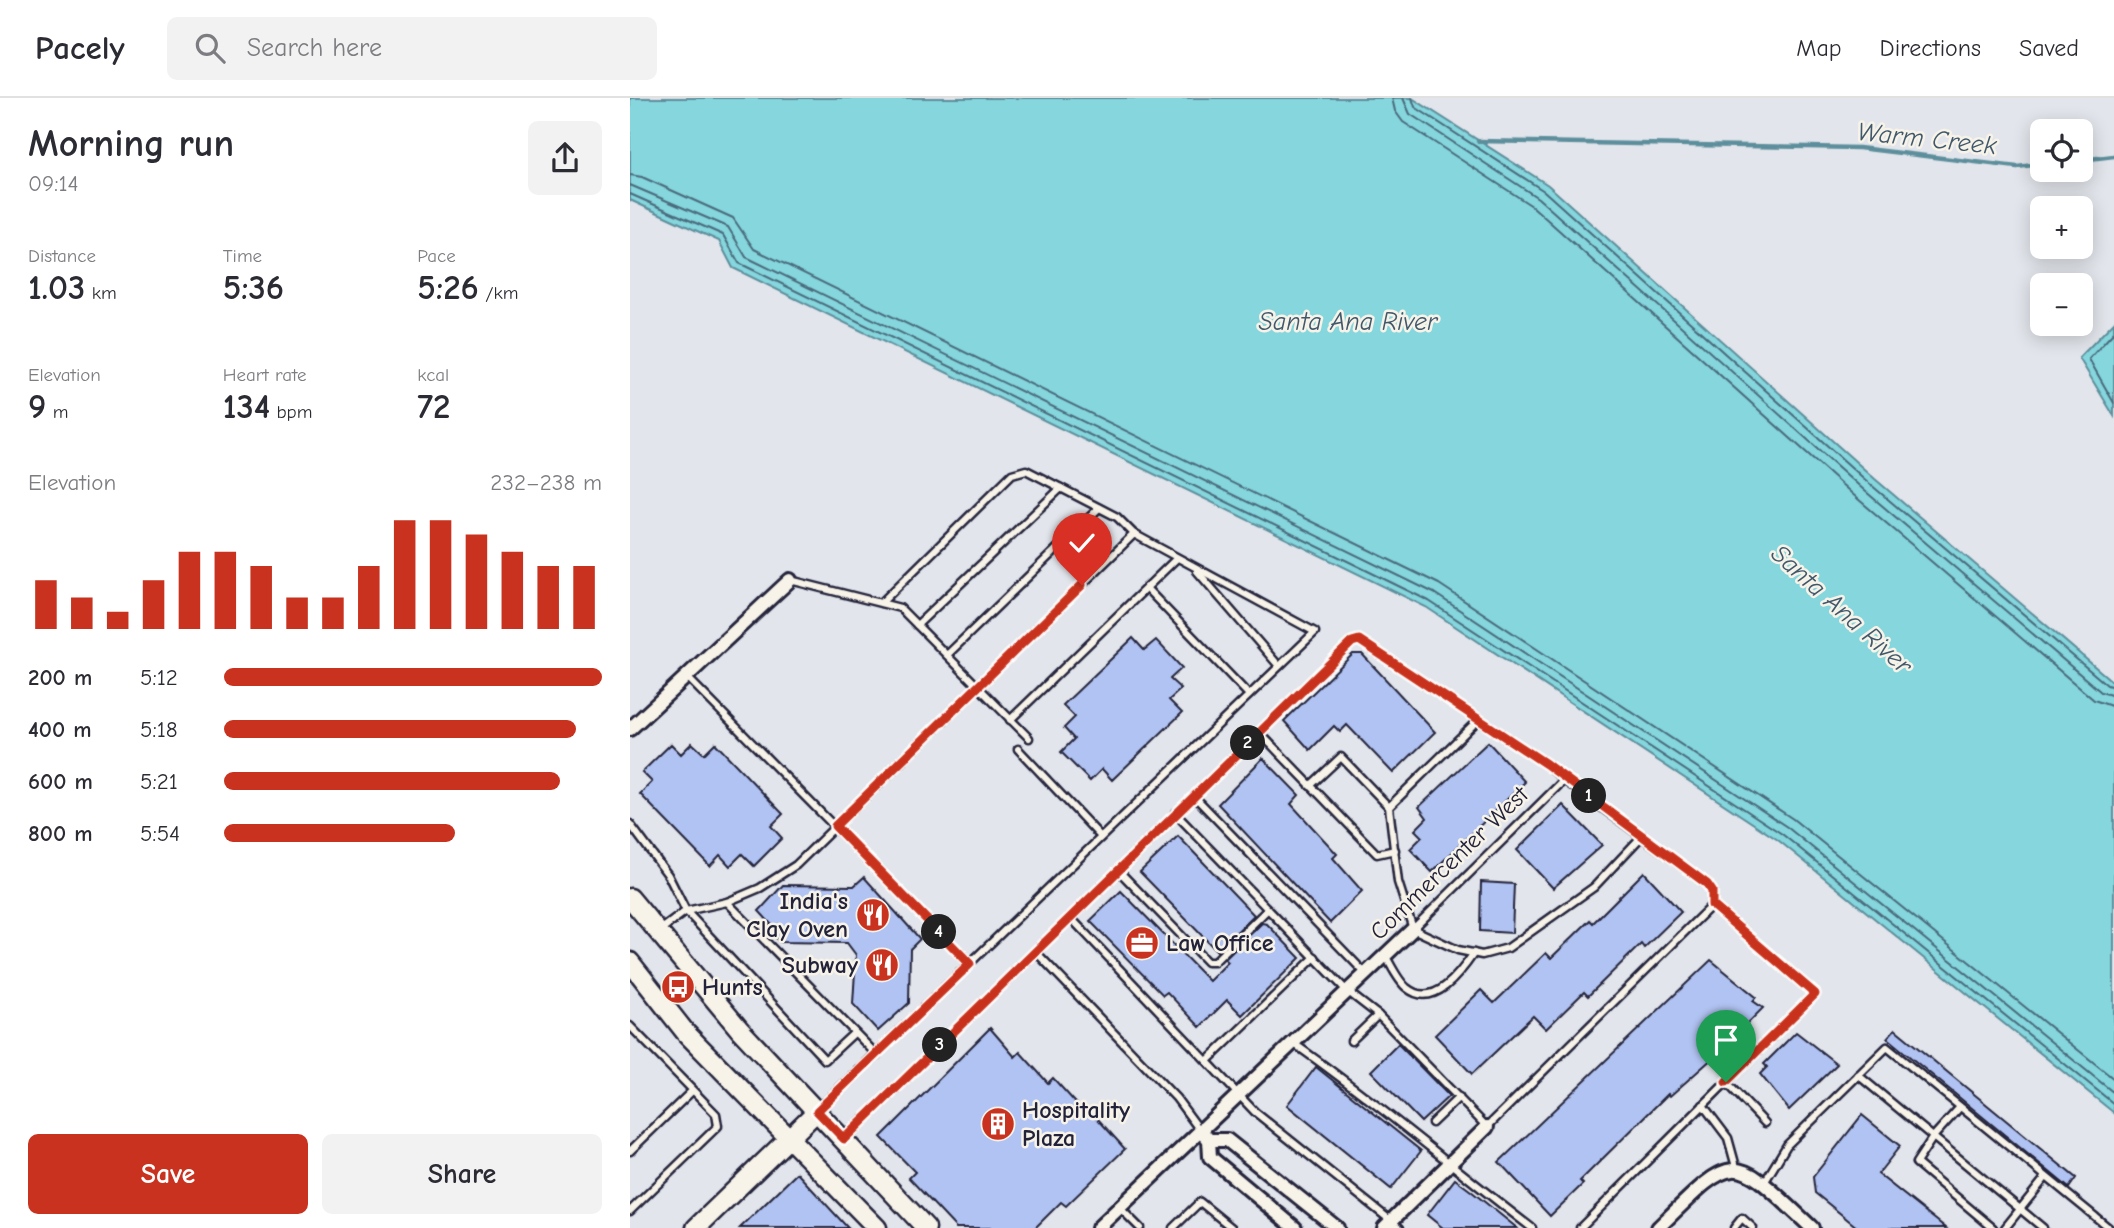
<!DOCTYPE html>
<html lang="en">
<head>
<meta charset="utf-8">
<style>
	body { margin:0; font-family:"Comic Neue",sans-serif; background:#f2f2f3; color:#2b2b33; height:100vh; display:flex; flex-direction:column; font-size:26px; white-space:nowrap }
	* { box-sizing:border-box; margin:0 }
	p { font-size:23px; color:#7c7c81 }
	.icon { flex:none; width:38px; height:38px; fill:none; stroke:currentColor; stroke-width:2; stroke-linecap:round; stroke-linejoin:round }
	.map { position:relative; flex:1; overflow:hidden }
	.drawer { display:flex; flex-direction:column; background:#fff; width:630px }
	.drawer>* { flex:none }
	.buttons { position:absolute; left:1400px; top:21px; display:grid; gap:14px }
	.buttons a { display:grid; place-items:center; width:63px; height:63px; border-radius:10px; background:#fff; box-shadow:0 4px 18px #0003; font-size:35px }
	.pin { position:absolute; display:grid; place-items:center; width:60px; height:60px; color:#fff; margin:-72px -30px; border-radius:50% 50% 50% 0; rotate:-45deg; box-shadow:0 0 7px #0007 }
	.pin .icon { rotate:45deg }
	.km { position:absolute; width:35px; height:35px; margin:-18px; border-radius:50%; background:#222; color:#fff; font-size:19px; line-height:35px; text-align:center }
	.round { display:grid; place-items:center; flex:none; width:74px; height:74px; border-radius:10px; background:#f2f2f3 }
	.summary { display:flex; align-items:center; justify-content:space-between; height:119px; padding:0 28px }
	h1 { font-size:38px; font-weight:700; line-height:52px }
	.metrics { display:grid; grid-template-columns:repeat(3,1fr); gap:10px; height:119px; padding:7px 28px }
	.metrics div { display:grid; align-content:center }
	.metrics b { font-size:35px; font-weight:700 }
	.metrics small { font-size:19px; font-weight:400 }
	.metrics p { font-size:19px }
	.chart { height:196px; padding:14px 28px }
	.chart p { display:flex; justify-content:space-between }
	.chart svg { width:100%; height:126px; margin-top:7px; stroke:#c8321e; stroke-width:6 }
	.button { display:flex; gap:14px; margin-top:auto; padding:14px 28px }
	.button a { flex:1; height:80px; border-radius:10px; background:#c8321e; color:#fff; font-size:28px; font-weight:700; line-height:80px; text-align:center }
	.button a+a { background:#f2f2f3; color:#2b2b33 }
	ul { padding:0 28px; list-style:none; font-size:23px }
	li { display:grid; grid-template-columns:112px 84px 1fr; align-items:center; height:52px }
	li i { height:18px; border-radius:9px; background:#c8321e }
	header { display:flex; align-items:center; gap:42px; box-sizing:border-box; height:98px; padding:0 35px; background:#fff; border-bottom:2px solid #e1e1e2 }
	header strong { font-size:33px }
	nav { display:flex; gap:38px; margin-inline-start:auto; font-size:24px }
	.search { width:490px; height:63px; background:#f2f2f3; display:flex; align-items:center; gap:18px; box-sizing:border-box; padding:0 24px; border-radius:10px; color:#7c7c81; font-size:26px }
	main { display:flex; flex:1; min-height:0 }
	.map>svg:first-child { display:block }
</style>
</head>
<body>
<header>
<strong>Pacely</strong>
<div class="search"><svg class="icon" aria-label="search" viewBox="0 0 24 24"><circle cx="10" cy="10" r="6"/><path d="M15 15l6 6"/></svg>Search here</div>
<nav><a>Map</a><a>Directions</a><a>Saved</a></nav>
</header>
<main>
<section class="drawer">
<div class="summary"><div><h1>Morning run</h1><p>09:14</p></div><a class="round"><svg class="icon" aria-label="share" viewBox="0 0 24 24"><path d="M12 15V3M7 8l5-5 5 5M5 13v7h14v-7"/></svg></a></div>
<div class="metrics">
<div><p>Distance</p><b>1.03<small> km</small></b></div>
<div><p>Time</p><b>5:36</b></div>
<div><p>Pace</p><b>5:26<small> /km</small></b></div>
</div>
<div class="metrics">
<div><p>Elevation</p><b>9<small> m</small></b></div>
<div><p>Heart rate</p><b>134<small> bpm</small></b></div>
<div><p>kcal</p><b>72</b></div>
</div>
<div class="chart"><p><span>Elevation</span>232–238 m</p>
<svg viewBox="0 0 160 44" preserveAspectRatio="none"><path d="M5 44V27M15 44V33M25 44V38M35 44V27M45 44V17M55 44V17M65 44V22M75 44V33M85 44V33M95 44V22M105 44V6M115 44V6M125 44V11M135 44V17M145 44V22M155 44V22"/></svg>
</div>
<ul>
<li><b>200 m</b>5:12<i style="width:100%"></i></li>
<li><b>400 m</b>5:18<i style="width:93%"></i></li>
<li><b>600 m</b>5:21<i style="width:89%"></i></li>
<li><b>800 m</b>5:54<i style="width:61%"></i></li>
</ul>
<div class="button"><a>Save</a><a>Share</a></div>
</section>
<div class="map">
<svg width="1484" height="1130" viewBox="0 0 1484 1130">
	<rect width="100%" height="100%" fill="#e2e5eb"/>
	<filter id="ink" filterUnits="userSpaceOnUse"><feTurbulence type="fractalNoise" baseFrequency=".0143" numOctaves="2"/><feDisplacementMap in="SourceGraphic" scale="14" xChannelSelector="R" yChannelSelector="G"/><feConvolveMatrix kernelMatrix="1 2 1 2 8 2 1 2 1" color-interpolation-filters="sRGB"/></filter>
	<g filter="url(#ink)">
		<g fill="#85d6dd" stroke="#5d8e9c" stroke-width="2">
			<polygon points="0,0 782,0 918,87 1245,381 1484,585 1484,1015 1148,742 796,509 103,170 89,143 0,102"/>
			<polygon points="1484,224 1484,318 1449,260"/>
		</g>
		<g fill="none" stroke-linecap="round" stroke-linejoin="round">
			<g stroke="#4a6a7c" stroke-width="2">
				<polyline points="762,0 765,13 773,24 902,108 1228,401 1464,602 1484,609"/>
				<polyline points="773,0 780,16 908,100 1235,393 1471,594 1484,598"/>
				<polyline points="782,0 785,9 914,93 1240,386 1477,587 1484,589"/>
				<polyline points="0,77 12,79 103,120 124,151 809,486 1163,721 1484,981"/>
				<polyline points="0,87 98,129 116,159 804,495 1157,729 1484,995"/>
				<polyline points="0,96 93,137 109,165 799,503 1152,736 1484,1006"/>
				<polyline points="1484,234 1459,261 1484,305"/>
			</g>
			<g stroke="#5d8e9c" stroke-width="4.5">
				<polyline points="848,43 1229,50 1387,69 1412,66"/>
				<polyline points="1451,62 1484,58"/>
			</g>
		</g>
		<g fill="#b1c3f2" stroke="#22223b" stroke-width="2">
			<polygon points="503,540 514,552 526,542 552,570 540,581 551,591 539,602 552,615 482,682 472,671 460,683 431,654 444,641 434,630 445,619 433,607"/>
			<polygon points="723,556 732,556 805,634 763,675 717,627 710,634 704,628 680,652 654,623"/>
			<polygon points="858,644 895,684 802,774 780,751 792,739 785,732 797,720 789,709"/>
			<polygon points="62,645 74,656 85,645 153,716 141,728 152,740 124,768 112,756 100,768 90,757 80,768 10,696 22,684 12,674 41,646 51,656"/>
			<polygon points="633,660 669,697 661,706 707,756 703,760 732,793 700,825 588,706"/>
			<polygon points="933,707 972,747 923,790 887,752"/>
			<polygon points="548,738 624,817 587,853 510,774"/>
			<polygon points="1014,774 1051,814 1014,850 1011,846 958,898 954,894 916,931 903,918 842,976 805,937 851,892 864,905 916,855 921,860 960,822 963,825"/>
			<polygon points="234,779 290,841 280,851 279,905 248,933 223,906 226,857 217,845 150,844 136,831 141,826 129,813 153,787 224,788"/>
			<polygon points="851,784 884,786 882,835 850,833"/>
			<polygon points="491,793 579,883 598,864 595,861 632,825 637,826 670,860 612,917 597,902 570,929 537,894 533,897 460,823"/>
			<polygon points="1081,862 1126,899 1123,903 1133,910 1084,959 1040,998 1038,996 950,1083 953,1086 920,1118 869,1064"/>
			<polygon points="360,930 385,959 390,954 418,985 423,980 454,1014 458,1010 495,1051 436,1108 431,1104 405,1130 326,1130 279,1080 285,1074 251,1039"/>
			<polygon points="1265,931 1446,1080 1439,1090 1257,940"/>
			<polygon points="1166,934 1207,966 1159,1012 1130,976 1137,969 1134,966"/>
			<polygon points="768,946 819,998 791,1024 741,973"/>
			<polygon points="686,969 791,1053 761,1091 657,1007"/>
			<polygon points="1232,1017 1270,1048 1248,1076 1316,1130 1228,1130 1185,1095 1183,1079"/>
			<polygon points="167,1075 218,1130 110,1130"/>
			<polygon points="825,1081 841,1093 887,1130 813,1130 797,1117"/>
		</g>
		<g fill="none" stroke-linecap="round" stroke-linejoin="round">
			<g stroke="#22223b" stroke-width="11">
				<g id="lane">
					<polyline points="567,473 649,568"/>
					<polyline points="160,482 270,510 399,640"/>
					<polyline points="516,490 619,597"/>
					<polyline points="251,505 382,376 396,372 487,419 504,436"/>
					<polyline points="287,527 431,390"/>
					<polyline points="317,557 469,410"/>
					<polyline points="56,578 340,866"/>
					<polyline points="380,622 547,460"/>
					<polyline points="848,622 759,709 768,784 783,831 828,852 852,857 878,850 964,789 1012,738"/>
					<polyline points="629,634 747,756 765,752"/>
					<polyline points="388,651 471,739"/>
					<polyline points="680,688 711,659 759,709"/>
					<polyline points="564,698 735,875"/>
					<polyline points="545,715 717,893 748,917 857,1029 1082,807 1082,793 1077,786 934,682 783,831"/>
					<polyline points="0,726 38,777 56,813 195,962 224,935"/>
					<polyline points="488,772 577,864 584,864 638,811"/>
					<polyline points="97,804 247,957"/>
					<polyline points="440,819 625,1014 770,1130"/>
					<polyline points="29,833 56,813 97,804 130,790 166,767 504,436 685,534 188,1011"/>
					<polyline points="406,854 546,1000 569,1031"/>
					<path d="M755 857C761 867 768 883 777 890 804 912 831 874 844 855"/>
					<polyline points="0,928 86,1016 88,1028 0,1113"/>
					<polyline points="721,943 748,917"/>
					<path d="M663 945C746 1003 822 1069 902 1130"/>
					<polyline points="577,963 685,859"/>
					<polyline points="1228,977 1413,1130"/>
					<polyline points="1096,984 1135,1025"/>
					<polyline points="1073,1007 1098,1040 1106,1069"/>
					<polyline points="1330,1009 1303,1039 1286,1065 1363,1130"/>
					<polyline points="802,1025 829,999"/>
					<polyline points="215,1040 722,544 729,542 916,666 934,682"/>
					<polyline points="0,1053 62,993"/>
					<polyline points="1134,1085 1157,1047 1257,949 1479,1130"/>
					<polyline points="489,1109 510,1130"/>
					<polyline points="543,1130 570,1104 602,1130"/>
					<polyline points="950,1130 1185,896 1082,807"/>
					<polyline points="1104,1130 1112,1120 1123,1130"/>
					<polyline points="1375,1130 1416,1079"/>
				</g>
			</g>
			<g stroke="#22223b" stroke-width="18">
				<g id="street">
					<polyline points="0,631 160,482"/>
					<polyline points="574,1036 579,1042 580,1059 665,1130"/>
					<polyline points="579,1042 597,1042 707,1130"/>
					<polyline points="468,1130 783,831"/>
					<polyline points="754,1130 857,1029"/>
					<path d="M1028 1130C1108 1051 1101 1054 1182 1130"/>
				</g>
			</g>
			<g stroke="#22223b" stroke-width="23">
				<g id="secondary">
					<polyline points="0,800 110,932 296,1130"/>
					<polyline points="0,864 56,935 247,1130"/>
					<polyline points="66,1130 187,1013"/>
				</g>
			</g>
			<use href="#lane" stroke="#f7f3e8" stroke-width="6"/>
			<use href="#street" stroke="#f7f3e8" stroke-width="12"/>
			<use href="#secondary" stroke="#f7f3e8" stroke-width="18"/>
		</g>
	</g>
	<g fill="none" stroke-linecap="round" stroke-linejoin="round" filter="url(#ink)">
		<g stroke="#fff" stroke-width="14">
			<polyline id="route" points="452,487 205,728 340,866 187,1013 214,1041 722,544 729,542 916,666 1077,786 1082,793 1082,807 1185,896 1096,984"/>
		</g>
		<use href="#route" stroke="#c8321e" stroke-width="9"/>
	</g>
	<defs>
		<g id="restaurant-disc" transform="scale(1.75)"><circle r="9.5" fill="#c8321e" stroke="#f7f3e8"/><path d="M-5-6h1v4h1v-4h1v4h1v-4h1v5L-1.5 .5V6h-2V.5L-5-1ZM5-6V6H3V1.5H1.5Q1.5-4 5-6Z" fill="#fff"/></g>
		<g id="office-disc" transform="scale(1.75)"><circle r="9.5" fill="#c8321e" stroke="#f7f3e8"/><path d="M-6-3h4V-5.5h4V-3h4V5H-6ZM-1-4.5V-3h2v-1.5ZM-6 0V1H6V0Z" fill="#fff"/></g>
		<g id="bus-disc" transform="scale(1.75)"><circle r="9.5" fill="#c8321e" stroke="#f7f3e8"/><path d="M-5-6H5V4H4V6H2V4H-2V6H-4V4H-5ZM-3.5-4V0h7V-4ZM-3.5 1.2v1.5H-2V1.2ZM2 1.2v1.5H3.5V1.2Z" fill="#fff"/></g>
		<g id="building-disc" transform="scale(1.75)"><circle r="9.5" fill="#c8321e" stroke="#f7f3e8"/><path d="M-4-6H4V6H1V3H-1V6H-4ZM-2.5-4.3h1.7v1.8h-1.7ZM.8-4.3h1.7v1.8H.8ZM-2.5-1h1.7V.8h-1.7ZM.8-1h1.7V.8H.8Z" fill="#fff"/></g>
	</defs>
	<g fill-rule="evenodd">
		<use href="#restaurant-disc" x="243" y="817"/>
		<use href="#office-disc" x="512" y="845"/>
		<use href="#restaurant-disc" x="252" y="867"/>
		<use href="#bus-disc" x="48" y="889"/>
		<use href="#building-disc" x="368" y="1026"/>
	</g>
	<g text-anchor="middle" stroke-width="5" stroke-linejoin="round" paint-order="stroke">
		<g font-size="24" fill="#22223b" stroke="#f7f3e8">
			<text transform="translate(819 765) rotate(-44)" y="8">Commercenter West</text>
		</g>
		<g font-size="24" font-weight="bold" fill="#22223b" stroke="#f7f3e8" text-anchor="start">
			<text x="218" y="811" text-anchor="end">India's<tspan x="218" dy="28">Clay Oven</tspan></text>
			<text x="536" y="853">Law Office</text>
			<text x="228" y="875" text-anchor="end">Subway</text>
			<text x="72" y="897">Hunts</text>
			<text x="392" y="1020">Hospitality<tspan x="392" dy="28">Plaza</tspan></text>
		</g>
		<g font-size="26" font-style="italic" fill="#40586c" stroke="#f7f3e8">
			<text transform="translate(1297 40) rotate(6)" y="9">Warm Creek</text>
			<text x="718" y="232">Santa Ana River</text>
			<text transform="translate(1212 511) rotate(42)" y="9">Santa Ana River</text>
		</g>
	</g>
</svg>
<div class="buttons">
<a><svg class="icon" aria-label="locate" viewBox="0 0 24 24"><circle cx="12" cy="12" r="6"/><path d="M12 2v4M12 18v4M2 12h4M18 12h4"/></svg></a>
<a>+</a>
<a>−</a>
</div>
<div class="pin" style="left:1096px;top:984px;background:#1e9e55"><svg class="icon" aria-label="arrive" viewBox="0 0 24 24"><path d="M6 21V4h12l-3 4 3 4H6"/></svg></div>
<div class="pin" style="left:452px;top:487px;background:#d93025"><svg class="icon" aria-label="check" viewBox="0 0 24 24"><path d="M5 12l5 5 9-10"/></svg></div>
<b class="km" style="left:959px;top:698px">1</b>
<b class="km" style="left:618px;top:645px">2</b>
<b class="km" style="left:310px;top:947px">3</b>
<b class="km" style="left:309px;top:834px">4</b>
</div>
</main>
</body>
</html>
